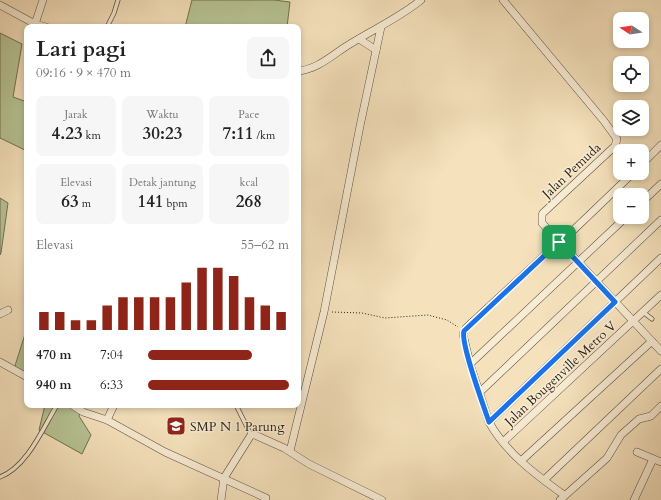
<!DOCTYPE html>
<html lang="id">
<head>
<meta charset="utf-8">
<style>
	body { margin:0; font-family:Cardo,serif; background:#f6f6f6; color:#222; height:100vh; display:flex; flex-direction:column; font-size:15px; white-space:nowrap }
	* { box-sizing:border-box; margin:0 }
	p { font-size:13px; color:#767676 }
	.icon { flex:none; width:22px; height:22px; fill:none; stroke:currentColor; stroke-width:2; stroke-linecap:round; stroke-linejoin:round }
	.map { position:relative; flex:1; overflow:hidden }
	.panel { position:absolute; left:24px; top:24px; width:277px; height:384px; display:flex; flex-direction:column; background:#fff; border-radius:8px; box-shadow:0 2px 6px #0003 }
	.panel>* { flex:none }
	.needle { width:26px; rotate:282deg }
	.buttons { position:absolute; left:613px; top:12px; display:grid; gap:8px }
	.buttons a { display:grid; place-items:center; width:36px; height:36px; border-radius:8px; background:#fff; box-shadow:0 2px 6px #0003; font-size:20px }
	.pin { position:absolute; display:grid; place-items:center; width:34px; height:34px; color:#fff; margin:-17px; border-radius:8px; box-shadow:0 2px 6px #0006 }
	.round { display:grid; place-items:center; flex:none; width:42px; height:42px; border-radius:8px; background:#f6f6f6 }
	.headline { display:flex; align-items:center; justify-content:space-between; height:68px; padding:0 12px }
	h1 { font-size:22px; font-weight:600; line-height:30px }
	.stats { display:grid; grid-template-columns:repeat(3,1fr); gap:6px; height:68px; padding:4px 12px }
	.stats div { display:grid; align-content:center; border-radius:8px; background:#f6f6f6; text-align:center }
	.stats b { font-size:17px; font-weight:600 }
	.stats small { font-size:11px; font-weight:400 }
	.stats p { font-size:11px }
	.chart { height:112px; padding:8px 12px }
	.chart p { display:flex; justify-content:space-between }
	.chart svg { width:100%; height:72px; margin-top:4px; stroke:#8f2418; stroke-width:6 }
	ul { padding:0 12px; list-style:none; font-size:13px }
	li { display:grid; grid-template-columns:64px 48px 1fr; align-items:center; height:30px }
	li i { height:10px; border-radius:5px; background:#8f2418 }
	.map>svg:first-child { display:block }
</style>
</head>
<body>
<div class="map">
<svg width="661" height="500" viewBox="0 0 661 500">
	<rect width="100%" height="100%" fill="#f5e2bd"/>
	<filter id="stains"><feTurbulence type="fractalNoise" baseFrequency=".005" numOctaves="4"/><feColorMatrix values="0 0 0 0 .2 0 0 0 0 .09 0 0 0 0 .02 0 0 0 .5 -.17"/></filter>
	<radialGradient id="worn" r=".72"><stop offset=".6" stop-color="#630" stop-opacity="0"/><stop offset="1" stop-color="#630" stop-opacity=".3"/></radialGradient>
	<g fill="#b7c495" stroke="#707154">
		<polygon points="192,0 274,0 290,2 287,27 185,27"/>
		<polygon points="0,33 22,44 13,97 27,102 27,151 0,138"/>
		<polygon points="0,198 8,203 1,253 0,255"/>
		<polygon points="27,328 27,379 13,372"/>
		<polygon points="45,405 82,405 79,416 91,435 82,454 39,430"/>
	</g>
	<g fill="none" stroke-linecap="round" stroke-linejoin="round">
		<g stroke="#5c4f3e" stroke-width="5">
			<g id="service">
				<polyline points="107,27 114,13 118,0"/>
				<polyline points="643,312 652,319"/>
				<polyline points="236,405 251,435"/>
				<path d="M0 477C27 467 43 428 57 405"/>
			</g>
		</g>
		<g stroke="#5c4f3e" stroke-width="8">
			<g id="minor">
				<polyline points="503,0 604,121 617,139 615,146 543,213 542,215 542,223 661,351"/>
				<polyline points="0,5 35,24 46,27"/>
				<polyline points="35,24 43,0"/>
				<polyline points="359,39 376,50"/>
				<path d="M298 71C319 69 333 54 350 44 374 29 399 18 421 0"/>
				<polyline points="642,164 661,145"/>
				<polyline points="642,202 661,184"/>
				<path d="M559 242 466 328 463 334 470 364 489 422C506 453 536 475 564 495"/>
				<polyline points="560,243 633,173"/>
				<polyline points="0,314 8,310"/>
				<polyline points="0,362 27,377"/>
				<polyline points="470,364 626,217"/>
				<polyline points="480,392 661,220"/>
				<polyline points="72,405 83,412 107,420 165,452 266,498"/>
				<polyline points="107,420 114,405"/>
				<polyline points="489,422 661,258"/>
				<polyline points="503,442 661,295"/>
				<polyline points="290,451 324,312 360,126 381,27"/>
				<polyline points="637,452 661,462"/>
				<polyline points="521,461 652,341"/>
				<polyline points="544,480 661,369"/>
				<polyline points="221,500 224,478 251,435 255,435 284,448 309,464 382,500"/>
				<polyline points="560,500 607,458 621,435 639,419 651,416 661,406"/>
				<polyline points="634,500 653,459"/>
			</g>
		</g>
		<polyline stroke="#291e14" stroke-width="1" stroke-dasharray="1 2" stroke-linecap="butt" points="332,312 362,313 385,318 428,315 447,320 458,327"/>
		<use href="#service" stroke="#f8ecd4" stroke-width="3.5"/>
		<use href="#minor" stroke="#f8ecd4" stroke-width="7"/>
	</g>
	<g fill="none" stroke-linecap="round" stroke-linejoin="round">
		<g stroke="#fff" stroke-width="8">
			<path id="route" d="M559 242 615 302 489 422C484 407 460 342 464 331Z"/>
		</g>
		<use href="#route" stroke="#1a73e8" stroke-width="5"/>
	</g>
	<defs>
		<g id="school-square" transform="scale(1)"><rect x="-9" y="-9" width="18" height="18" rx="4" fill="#8f2418" stroke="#f8ecd4"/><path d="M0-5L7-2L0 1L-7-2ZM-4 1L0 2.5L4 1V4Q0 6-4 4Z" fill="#fff"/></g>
	</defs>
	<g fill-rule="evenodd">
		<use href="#school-square" x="176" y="426"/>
	</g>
	<g text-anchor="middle" stroke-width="3" stroke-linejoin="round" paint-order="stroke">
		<g font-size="13" fill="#291e14" stroke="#f8ecd4">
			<text transform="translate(571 170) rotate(-43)" y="5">Jalan Pemuda</text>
			<text transform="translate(560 373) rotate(-43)" y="5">Jalan Bougenville Metro V</text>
		</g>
		<g font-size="13" fill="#291e14" stroke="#f8ecd4" text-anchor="start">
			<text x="190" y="431">SMP N 1 Parung</text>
		</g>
	</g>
	<rect width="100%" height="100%" filter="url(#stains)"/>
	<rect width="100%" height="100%" fill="url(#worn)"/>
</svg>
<div class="buttons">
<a><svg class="needle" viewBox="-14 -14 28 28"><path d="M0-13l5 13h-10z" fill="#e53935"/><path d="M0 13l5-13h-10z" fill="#767676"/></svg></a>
<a><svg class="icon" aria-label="locate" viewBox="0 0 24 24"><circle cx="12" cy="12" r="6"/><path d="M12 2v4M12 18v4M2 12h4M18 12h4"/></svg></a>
<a><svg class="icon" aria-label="layers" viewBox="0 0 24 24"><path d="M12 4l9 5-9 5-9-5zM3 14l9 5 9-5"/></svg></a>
<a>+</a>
<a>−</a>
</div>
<div class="pin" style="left:559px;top:242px;background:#1e9e55"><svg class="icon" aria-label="arrive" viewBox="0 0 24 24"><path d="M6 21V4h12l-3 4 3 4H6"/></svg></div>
<section class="panel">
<div class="headline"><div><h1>Lari pagi</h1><p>09:16 · 9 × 470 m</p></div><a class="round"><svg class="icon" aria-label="share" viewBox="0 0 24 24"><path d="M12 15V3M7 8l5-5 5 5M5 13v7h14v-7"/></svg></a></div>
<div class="stats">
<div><p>Jarak</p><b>4.23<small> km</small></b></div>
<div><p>Waktu</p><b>30:23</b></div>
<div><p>Pace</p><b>7:11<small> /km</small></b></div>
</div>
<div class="stats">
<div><p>Elevasi</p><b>63<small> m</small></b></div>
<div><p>Detak jantung</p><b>141<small> bpm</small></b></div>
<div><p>kcal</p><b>268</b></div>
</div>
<div class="chart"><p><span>Elevasi</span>55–62 m</p>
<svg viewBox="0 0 160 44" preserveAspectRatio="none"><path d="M5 44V33M15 44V33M25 44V38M35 44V38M45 44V29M55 44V24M65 44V24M75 44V24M85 44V24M95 44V15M105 44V6M115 44V6M125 44V11M135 44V24M145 44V29M155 44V33"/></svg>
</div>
<ul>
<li><b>470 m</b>7:04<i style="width:74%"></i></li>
<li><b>940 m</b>6:33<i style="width:100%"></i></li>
</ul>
</section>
</div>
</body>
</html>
